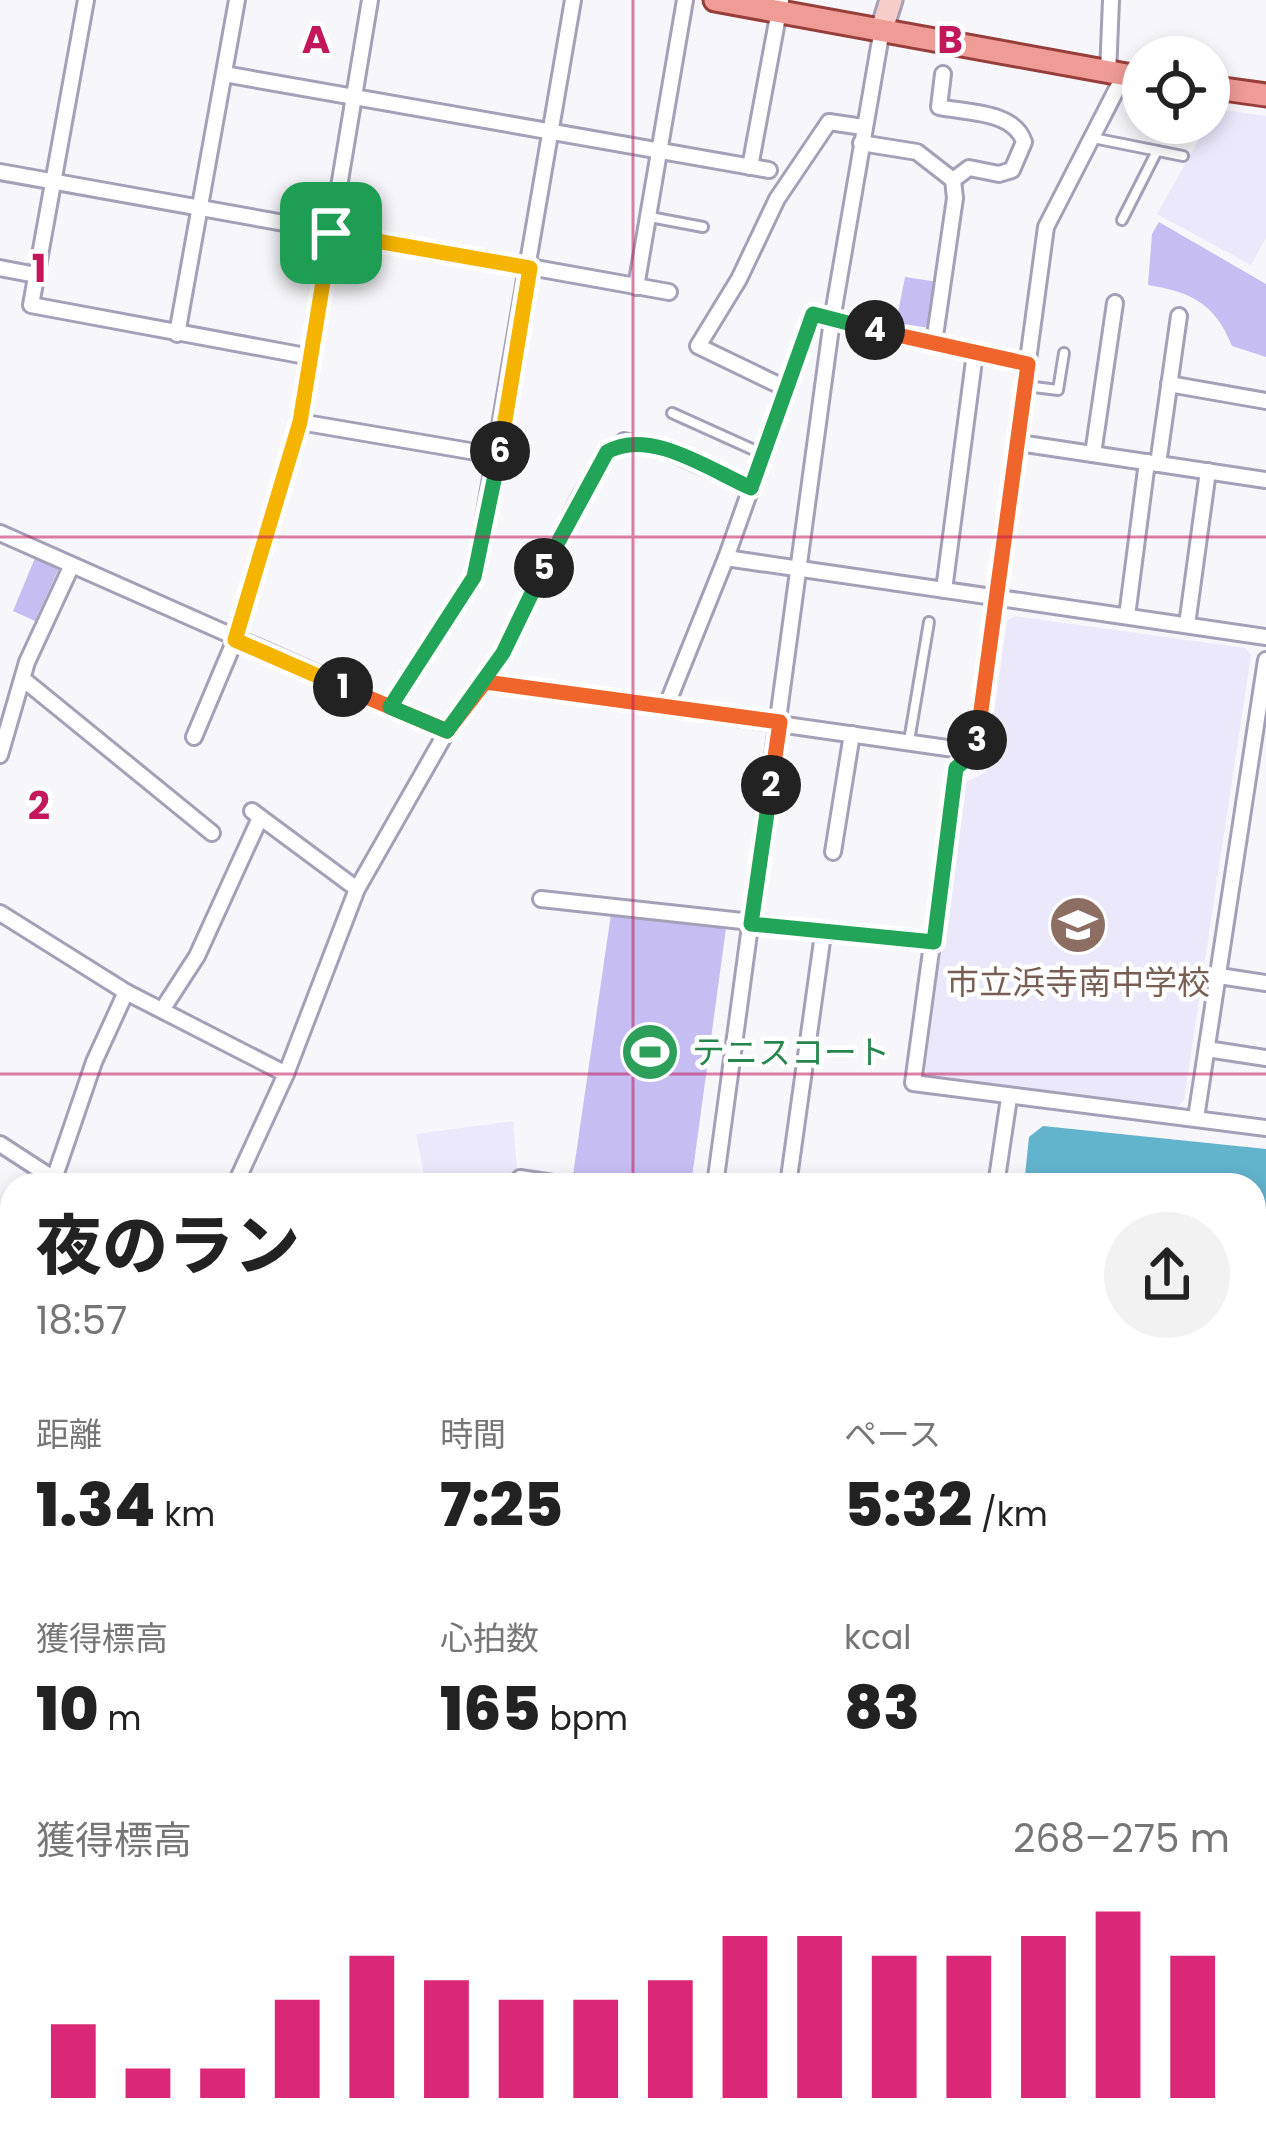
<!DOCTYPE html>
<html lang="ja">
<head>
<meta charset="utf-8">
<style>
	body { margin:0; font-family:Poppins,"Noto Sans JP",sans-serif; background:#f2f2f2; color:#222; height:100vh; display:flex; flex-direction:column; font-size:45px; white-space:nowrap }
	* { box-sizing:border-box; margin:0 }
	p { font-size:39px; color:#767676 }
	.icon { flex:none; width:66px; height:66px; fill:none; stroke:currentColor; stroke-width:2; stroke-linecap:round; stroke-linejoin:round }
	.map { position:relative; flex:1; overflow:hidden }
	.sheet { position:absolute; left:0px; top:1173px; width:1266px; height:975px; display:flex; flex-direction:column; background:#fff; border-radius:36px 36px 0 0; box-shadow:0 6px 18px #0003 }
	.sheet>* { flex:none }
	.fabs { position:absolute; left:1122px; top:36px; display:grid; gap:24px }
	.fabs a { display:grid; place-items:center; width:108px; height:108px; border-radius:50%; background:#fff; box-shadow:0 6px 18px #0003; font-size:60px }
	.pin { position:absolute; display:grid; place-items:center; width:102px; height:102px; color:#fff; margin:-51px; border-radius:24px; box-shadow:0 6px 18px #0006 }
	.km { position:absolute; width:60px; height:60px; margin:-30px; border-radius:50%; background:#222; color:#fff; font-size:33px; line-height:60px; text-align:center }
	.round { display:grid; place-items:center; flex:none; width:126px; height:126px; border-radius:63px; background:#f2f2f2 }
	.headline { display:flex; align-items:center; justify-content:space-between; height:204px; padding:0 36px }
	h1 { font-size:66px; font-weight:800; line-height:90px }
	.figures { display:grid; grid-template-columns:repeat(3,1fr); gap:18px; height:204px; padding:12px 36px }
	.figures div { display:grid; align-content:center }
	.figures b { font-size:60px; font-weight:800 }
	.figures small { font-size:33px; font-weight:400 }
	.figures p { font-size:33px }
	.chart { height:336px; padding:24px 36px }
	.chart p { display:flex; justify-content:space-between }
	.chart svg { width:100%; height:216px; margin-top:12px; stroke:#db2777; stroke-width:6 }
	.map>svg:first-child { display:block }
</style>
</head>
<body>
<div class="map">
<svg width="1266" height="2147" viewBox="0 0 1266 2147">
	<rect width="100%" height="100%" fill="#f7f7fb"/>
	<g fill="#ebe8fb">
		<polygon points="1216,109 1266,116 1266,238 1251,265 1157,214"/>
		<polygon points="1015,616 1245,648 1251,655 1184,1100 1177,1107 930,1077 925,1068 965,783 986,772 1007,621"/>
		<polygon points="513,1121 518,1181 540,1185 426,1185 416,1134"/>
	</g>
	<g fill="#c6bef2">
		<path d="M1159 222 1266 284V357L1232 346C1215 304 1192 292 1148 285L1152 234Z"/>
		<polygon points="905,277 938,282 930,328 896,323"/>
		<polygon points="35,558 59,568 35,621 13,611"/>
		<polygon points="612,907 727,921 691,1185 572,1182"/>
	</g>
	<polygon fill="#62b3cc" points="1043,1126 1266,1149 1266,1506 1254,1506 1254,1185 1024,1185 1029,1137"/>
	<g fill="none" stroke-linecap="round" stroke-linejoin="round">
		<g stroke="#a4a0b7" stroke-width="14">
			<g id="lane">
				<polyline points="1093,138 1183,156"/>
				<polyline points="650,217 703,227"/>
				<polyline points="1122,220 1157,151"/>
				<polyline points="1026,386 1058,390 1064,353"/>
				<polyline points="672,413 763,454"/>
				<path d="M448 730C476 693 503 657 524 615 549 565 575 469 624 441"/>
				<polyline points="909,741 929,622"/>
			</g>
		</g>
		<g stroke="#a4a0b7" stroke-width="20">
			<g id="street">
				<polyline points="86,0 31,305 311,357"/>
				<polyline points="224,74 769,170"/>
				<path d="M943 74 939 107C968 113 1014 111 1024 142L1012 170 999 174 969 168 953 180"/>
				<polyline points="1108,74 1111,0"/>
				<polyline points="1124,75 1046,227 975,752 956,768 913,1083 1266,1128"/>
				<polyline points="861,143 917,152 953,180 955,198 934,343"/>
				<polyline points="750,167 781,0"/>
				<polyline points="0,172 669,292"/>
				<polyline points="0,268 36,275"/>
				<polyline points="636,287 685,0"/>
				<polyline points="177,334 237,0"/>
				<polyline points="1169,384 1266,401"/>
				<polyline points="787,389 698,346 739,279 777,199 829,122 863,127"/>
				<polyline points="300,422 499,456"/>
				<polyline points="624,441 661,448 751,488"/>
				<polyline points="1019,443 1266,480"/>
				<polyline points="1093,454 1115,303"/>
				<polyline points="1158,464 1179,316"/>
				<polyline points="0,533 447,731 357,889 286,1074 235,1185"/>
				<polyline points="726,558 1266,637"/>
				<polyline points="944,590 975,353"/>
				<polyline points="1127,616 1147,462"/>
				<polyline points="1187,625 1208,471"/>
				<polyline points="23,679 212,833"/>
				<polyline points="485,682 975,752"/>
				<polyline points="390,707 474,577 573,0"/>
				<polyline points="666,707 726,558 813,314 1029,365"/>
				<polyline points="194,737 235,640 300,422 370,0"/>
				<polyline points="0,755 27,662 71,567"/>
				<polyline points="252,811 357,889"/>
				<polyline points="833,852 852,734"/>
				<polyline points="541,899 934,942"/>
				<polyline points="0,913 126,992 286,1074"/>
				<polyline points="1219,976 1266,983"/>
				<polyline points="162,1010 197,956 260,818"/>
				<polyline points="1207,1049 1266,1058"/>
				<polyline points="1196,1118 1266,660"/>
				<polyline points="0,1144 54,1179 94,1062 126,992"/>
				<polyline points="520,1178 567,1185"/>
				<polyline points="715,1185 832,320 882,29"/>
				<polyline points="788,1185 823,934"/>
				<polyline points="996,1185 1009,1098"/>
				<polyline points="0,1372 12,1377"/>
				<polyline points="1254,1515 1266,1516"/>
				<polyline points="0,1536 12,1538"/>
				<polyline points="1254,1642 1266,1642"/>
				<polyline points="1254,1815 1266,1817"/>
				<polyline points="1254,1856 1266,1859"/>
				<polyline points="0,1860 12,1858"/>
				<polyline points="0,1909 12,1910"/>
				<polyline points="0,2009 12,2012"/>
				<polyline points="1254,2123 1266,2126"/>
				<polyline points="181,2136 316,2147"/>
				<polyline points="878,2136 907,2147"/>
				<polyline points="985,2136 997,2147"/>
				<polyline points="111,2147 118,2136"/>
				<polyline points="405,2147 407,2136"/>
				<polyline points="577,2147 579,2136"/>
				<polyline points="922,2147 944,2136"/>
			</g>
		</g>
		<g stroke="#a4a0b7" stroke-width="27">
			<g id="secondary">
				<polyline points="882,29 891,0"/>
				<polyline points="0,1474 12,1478"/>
			</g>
		</g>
		<g stroke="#983e3a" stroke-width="27">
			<g id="primary">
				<polyline points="715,0 1143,78"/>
				<polyline points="1209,87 1266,95"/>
			</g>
		</g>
		<use href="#lane" stroke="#fff" stroke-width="8"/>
		<use href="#street" stroke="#fff" stroke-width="14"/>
		<use href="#secondary" stroke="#f7cdca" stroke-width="21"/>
		<use href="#primary" stroke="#ef9b96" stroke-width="21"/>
		<g stroke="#5c5b61" stroke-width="6" stroke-dasharray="15 15" stroke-linecap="butt">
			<polyline points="0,1449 12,1455"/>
			<polyline points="1254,1836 1266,1839"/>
		</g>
	</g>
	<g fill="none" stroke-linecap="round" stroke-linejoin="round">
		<g stroke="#fff" stroke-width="24">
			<polyline id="split-1" points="331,233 300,422 235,640 343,687"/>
		</g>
		<g stroke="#fff" stroke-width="24">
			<polyline id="split-2" points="343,687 447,731 485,682 780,722 771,785"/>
		</g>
		<g stroke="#fff" stroke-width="24">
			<polyline id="split-3" points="771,785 751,924 934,942 956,768 975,752 977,740"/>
		</g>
		<g stroke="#fff" stroke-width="24">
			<polyline id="split-4" points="875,330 1028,364 977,740"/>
		</g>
		<g stroke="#fff" stroke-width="24">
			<path id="split-5" d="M544 568 607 452C649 427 710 470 751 488L813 314 875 330"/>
		</g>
		<g stroke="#fff" stroke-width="24">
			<polyline id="split-6" points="500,451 474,577 390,707 447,731 503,653 544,568"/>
		</g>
		<g stroke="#fff" stroke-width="24">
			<polyline id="split-7" points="331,233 530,268 500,451"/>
		</g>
		<use href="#split-1" stroke="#f5b400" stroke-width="15"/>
		<use href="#split-2" stroke="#f0652b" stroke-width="15"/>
		<use href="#split-3" stroke="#22a559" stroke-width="15"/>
		<use href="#split-4" stroke="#f0652b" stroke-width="15"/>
		<use href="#split-5" stroke="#22a559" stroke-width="15"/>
		<use href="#split-6" stroke="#22a559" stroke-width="15"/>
		<use href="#split-7" stroke="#f5b400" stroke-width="15"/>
	</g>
	<path fill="none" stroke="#c2185b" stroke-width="3" stroke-opacity="0.55" d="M633 0V1185M0 537H1266M0 1074H1266M0 1610H12M1254 1610H1266M633 2136V2147"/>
	<defs>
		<g id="school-disc" transform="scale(3)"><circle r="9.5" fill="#8d6e63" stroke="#fff"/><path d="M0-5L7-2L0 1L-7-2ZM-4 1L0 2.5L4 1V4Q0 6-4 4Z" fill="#fff"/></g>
		<g id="stadium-disc" transform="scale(3)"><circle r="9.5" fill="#2e9e5b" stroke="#fff"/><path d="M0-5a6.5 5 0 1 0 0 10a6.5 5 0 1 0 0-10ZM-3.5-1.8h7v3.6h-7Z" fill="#fff"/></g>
	</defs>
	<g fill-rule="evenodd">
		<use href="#school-disc" x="1078" y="925"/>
		<use href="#stadium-disc" x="650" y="1052"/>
	</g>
	<g text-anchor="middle" stroke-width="9" stroke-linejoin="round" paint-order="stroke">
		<g font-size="33" fill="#785e54" stroke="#fff">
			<text x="1078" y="994">市立浜寺南中学校</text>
		</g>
		<g font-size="33" fill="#27864d" stroke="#fff" text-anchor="start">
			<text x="692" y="1064">テニスコート</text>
		</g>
	</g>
	<g font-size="39" text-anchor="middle" font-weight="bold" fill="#c2185b" stroke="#fff" stroke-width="9" stroke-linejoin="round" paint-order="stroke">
		<text x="316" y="53">A</text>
		<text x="950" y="53">B</text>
		<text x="39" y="282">1</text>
		<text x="39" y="819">2</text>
	</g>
</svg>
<div class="fabs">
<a><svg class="icon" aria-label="locate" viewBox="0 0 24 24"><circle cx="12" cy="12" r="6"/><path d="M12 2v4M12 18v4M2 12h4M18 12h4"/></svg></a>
</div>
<div class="pin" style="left:331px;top:233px;background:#1e9e55"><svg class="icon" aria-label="arrive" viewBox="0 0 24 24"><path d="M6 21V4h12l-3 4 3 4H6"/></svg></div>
<b class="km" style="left:343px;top:687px">1</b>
<b class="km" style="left:771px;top:785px">2</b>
<b class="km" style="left:977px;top:740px">3</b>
<b class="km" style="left:875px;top:330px">4</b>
<b class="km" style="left:544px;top:568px">5</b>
<b class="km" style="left:500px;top:451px">6</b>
<section class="sheet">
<div class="headline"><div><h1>夜のラン</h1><p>18:57</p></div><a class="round"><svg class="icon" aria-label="share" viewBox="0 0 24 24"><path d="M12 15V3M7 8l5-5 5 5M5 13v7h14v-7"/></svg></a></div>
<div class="figures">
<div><p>距離</p><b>1.34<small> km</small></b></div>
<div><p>時間</p><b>7:25</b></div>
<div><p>ペース</p><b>5:32<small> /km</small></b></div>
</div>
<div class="figures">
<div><p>獲得標高</p><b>10<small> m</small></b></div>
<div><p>心拍数</p><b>165<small> bpm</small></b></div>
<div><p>kcal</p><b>83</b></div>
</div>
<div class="chart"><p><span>獲得標高</span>268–275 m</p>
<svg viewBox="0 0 160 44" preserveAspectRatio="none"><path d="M5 44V29M15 44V38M25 44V38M35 44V24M45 44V15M55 44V20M65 44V24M75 44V24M85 44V20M95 44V11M105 44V11M115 44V15M125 44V15M135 44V11M145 44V6M155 44V15"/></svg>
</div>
</section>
</div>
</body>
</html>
